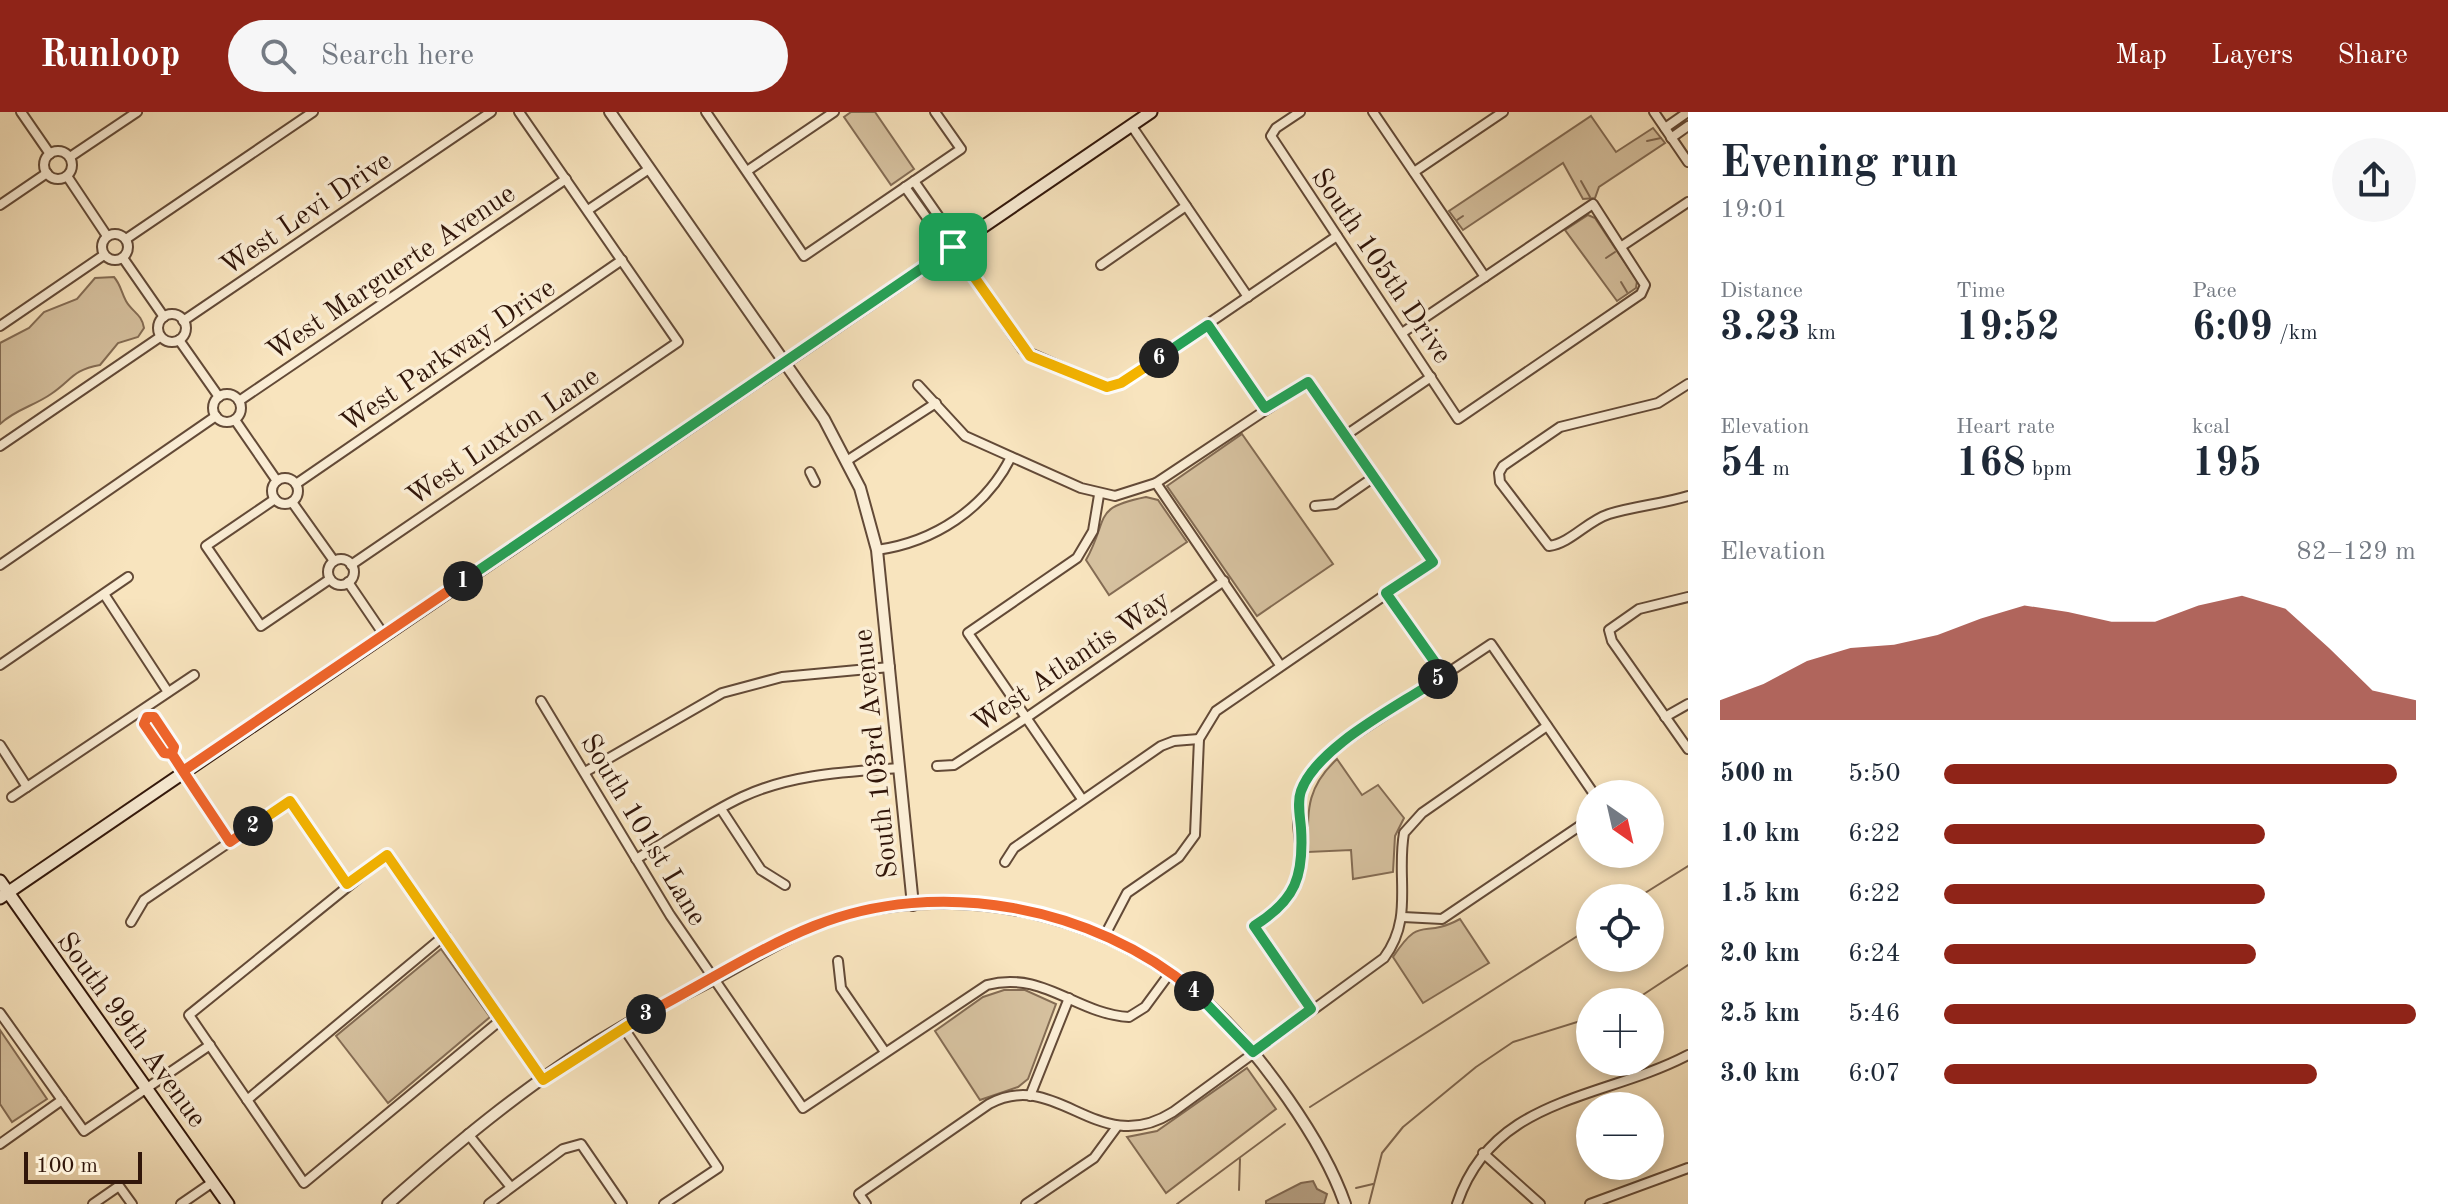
<!DOCTYPE html>
<html lang="en">
<head>
<meta charset="utf-8">
<style>
	body { margin:0; font-family:"Old Standard TT",serif; background:#f6f6f7; color:#1f2937; height:100vh; display:flex; flex-direction:column; font-size:30px; white-space:nowrap }
	* { box-sizing:border-box; margin:0 }
	p { font-size:26px; color:#747a83 }
	.icon { flex:none; width:44px; height:44px; fill:none; stroke:currentColor; stroke-width:2; stroke-linecap:round; stroke-linejoin:round }
	.map { position:relative; flex:1; overflow:hidden }
	.sheet { display:flex; flex-direction:column; background:#fff; width:760px }
	.sheet>* { flex:none }
	.needle { width:52px; rotate:146deg }
	.controls { position:absolute; left:1576px; top:668px; display:grid; gap:16px }
	.controls a { display:grid; place-items:center; width:88px; height:88px; border-radius:50%; background:#fff; box-shadow:0 4px 12px #0003; font-size:40px }
	.scale { position:absolute; left:24px; bottom:20px; width:118px; box-sizing:border-box; padding-left:8px; border:4px solid #31160a; border-top:0; font-size:22px; line-height:28px; white-space:nowrap; color:#31160a; -webkit-text-stroke:6px #faedd5; paint-order:stroke }
	.pin { position:absolute; display:grid; place-items:center; width:68px; height:68px; color:#fff; margin:-34px; border-radius:16px; box-shadow:0 4px 12px #0006 }
	.km { position:absolute; width:40px; height:40px; margin:-20px; border-radius:50%; background:#222; color:#fff; font-size:22px; line-height:40px; text-align:center }
	.round { display:grid; place-items:center; flex:none; width:84px; height:84px; border-radius:42px; background:#f6f6f7 }
	.headline { display:flex; align-items:center; justify-content:space-between; height:136px; padding:0 32px }
	h1 { font-size:44px; font-weight:600; line-height:60px }
	.figures { display:grid; grid-template-columns:repeat(3,1fr); gap:12px; height:136px; padding:8px 32px }
	.figures div { display:grid; align-content:center }
	.figures b { font-size:40px; font-weight:600 }
	.figures small { font-size:22px; font-weight:400 }
	.figures p { font-size:22px }
	.chart { height:224px; padding:16px 32px }
	.chart p { display:flex; justify-content:space-between }
	.chart svg { width:100%; height:144px; margin-top:8px; fill:#8f2418; opacity:.7 }
	ul { padding:0 32px; list-style:none; font-size:26px }
	li { display:grid; grid-template-columns:128px 96px 1fr; align-items:center; height:60px }
	li i { height:20px; border-radius:10px; background:#8f2418 }
	header { display:flex; align-items:center; gap:48px; box-sizing:border-box; height:112px; padding:0 40px; background:#8f2418; color:#fff }
	header strong { font-size:38px }
	nav { display:flex; gap:44px; margin-inline-start:auto; font-size:28px }
	.search { width:560px; height:72px; background:#f6f6f7; display:flex; align-items:center; gap:20px; box-sizing:border-box; padding:0 28px; border-radius:44px; color:#747a83; font-size:30px }
	main { display:flex; flex:1; min-height:0 }
	.map>svg:first-child { display:block }
</style>
</head>
<body>
<header>
<strong>Runloop</strong>
<div class="search"><svg class="icon" aria-label="search" viewBox="0 0 24 24"><circle cx="10" cy="10" r="6"/><path d="M15 15l6 6"/></svg>Search here</div>
<nav><a>Map</a><a>Layers</a><a>Share</a></nav>
</header>
<main>
<div class="map">
<svg width="1688" height="1092" viewBox="0 0 1688 1092">
	<rect width="100%" height="100%" fill="#f8e4be"/>
	<filter id="stains"><feTurbulence type="fractalNoise" baseFrequency=".0025" numOctaves="4"/><feColorMatrix values="0 0 0 0 .2 0 0 0 0 .09 0 0 0 0 .02 0 0 0 .5 -.17"/></filter>
	<radialGradient id="worn" r=".72"><stop offset=".6" stop-color="#630" stop-opacity="0"/><stop offset="1" stop-color="#630" stop-opacity=".3"/></radialGradient>
	<g fill="#d6c19f" stroke="#846c54" stroke-width="2">
		<polygon points="851,0 875,0 914,57 891,73 844,5"/>
		<polygon points="1591,4 1616,40 1653,16 1665,31 1599,75 1595,86 1583,87 1563,51 1463,118 1449,99"/>
		<polygon points="1588,103 1595,106 1637,169 1636,176 1617,189 1565,118"/>
		<path d="M114 165C121 173 121 180 126 189 132 200 142 202 144 216L138 225 118 231 100 253C72 258 72 268 51 282 34 294 16 297 0 312V231L29 216 44 200 77 187 95 166Z"/>
		<polygon points="1242,322 1333,452 1257,504 1167,374"/>
		<path d="M1146 385 1158 388 1187 430 1109 483 1086 448C1110 405 1091 396 1146 385Z"/>
		<path d="M1337 647 1362 683 1378 673 1404 706 1395 724 1393 760 1353 767 1351 738 1308 740C1308 699 1305 677 1337 647Z"/>
		<path d="M1460 807 1489 851 1423 891 1393 845C1422 801 1421 828 1460 807Z"/>
		<polygon points="441,837 490,905 388,991 336,924"/>
		<polygon points="1004,878 1025,878 1056,892 1028,967 1018,975 980,988 935,919 983,885"/>
		<polygon points="0,918 47,987 12,1010 0,992"/>
		<polygon points="1247,956 1276,997 1166,1081 1127,1025 1157,1019"/>
	</g>
	<polygon fill="#b49e81" stroke="#806851" stroke-width="2" points="1313,1069 1317,1077 1327,1082 1324,1092 1266,1092 1266,1089 1301,1071"/>
	<g fill="none" stroke-linecap="round" stroke-linejoin="round">
		<g stroke="#806851" stroke-width="2">
			<polyline points="1647,29 1661,26"/>
			<polyline points="1581,69 1590,85"/>
			<polyline points="1457,108 1463,104"/>
			<polyline points="1606,146 1615,140"/>
			<polyline points="1621,170 1627,180"/>
			<polyline points="1637,786 1688,754"/>
			<polyline points="1632,890 1688,853"/>
			<polyline points="1310,995 1590,816"/>
			<polyline points="1356,1076 1373,1072"/>
			<polyline points="1239,1078 1240,1047"/>
			<polyline points="1177,1092 1285,1012"/>
			<polyline points="1369,1092 1382,1041 1403,1015 1476,955 1513,930 1590,906"/>
		</g>
		<g stroke="#634a37" stroke-width="12">
			<g id="minor">
				<polyline points="21,0 50,42"/>
				<polyline points="706,0 804,144 961,37 935,0"/>
				<polyline points="1300,0 1276,16 1271,24 1458,307 1641,182 1645,173 1593,92 1402,221"/>
				<polyline points="1373,0 1485,165"/>
				<polyline points="1654,0 1688,50"/>
				<polyline points="1131,13 1248,185"/>
				<polyline points="1665,16 1688,0"/>
				<polyline points="1671,26 1688,14"/>
				<circle cx="58" cy="53" r="14"/>
				<polyline points="70,45 137,0"/>
				<polyline points="747,59 834,0"/>
				<polyline points="1414,60 1503,0"/>
				<polyline points="67,64 107,124"/>
				<polyline points="914,69 946,115 952,134"/>
				<polyline points="905,75 937,120 953,135 1023,238 1107,275 1121,271 1337,124"/>
				<polyline points="0,93 47,61"/>
				<polyline points="588,98 649,57"/>
				<circle cx="115" cy="135" r="13"/>
				<polyline points="126,127 313,0"/>
				<polyline points="1622,134 1688,90"/>
				<polyline points="123,146 164,205"/>
				<polyline points="1101,153 1186,94"/>
				<circle cx="172" cy="216" r="14"/>
				<polyline points="183,209 491,0"/>
				<polyline points="1208,213 1265,296"/>
				<polyline points="0,214 104,143"/>
				<polyline points="179,228 219,285"/>
				<path d="M1688 272 1658 291 1560 315 1503 354 1499 361 1500 370 1549 434C1571 431 1587 409 1609 402 1635 394 1662 392 1688 384"/>
				<polyline points="918,273 965,324 1081,376 1115,384 1156,371 1308,270 1433,450 1216,599 1199,627 1195,723 1179,745 1127,781 1105,823"/>
				<circle cx="227" cy="296" r="14"/>
				<polyline points="239,289 566,67"/>
				<polyline points="235,308 277,369"/>
				<polyline points="1346,323 1431,265"/>
				<polyline points="0,334 160,225"/>
				<polyline points="848,348 936,291"/>
				<polyline points="810,360 815,370"/>
				<circle cx="285" cy="379" r="13"/>
				<polyline points="1156,371 1280,553"/>
				<polyline points="296,372 622,148"/>
				<polyline points="275,387 206,434 261,514 330,467"/>
				<polyline points="292,390 334,449"/>
				<polyline points="1315,394 1335,392 1374,365"/>
				<path d="M877 438C934 430 985 397 1011 345"/>
				<circle cx="341" cy="460" r="13"/>
				<polyline points="0,453 216,304"/>
				<polyline points="351,453 678,230 519,0"/>
				<polyline points="348,470 384,523"/>
				<polyline points="1386,481 1444,563"/>
				<polyline points="104,482 168,580"/>
				<polyline points="1688,485 1639,497 1609,518 1612,529 1688,637"/>
				<polyline points="0,553 128,465"/>
				<path d="M541 589 670 803 803 996 987 873C1043 858 1076 902 1129 905L1145 895 1170 861"/>
				<polyline points="1665,605 1688,592"/>
				<polyline points="0,633 27,675"/>
				<polyline points="172,642 164,641 144,612 147,605 154,605 174,635 172,642 230,730"/>
				<polyline points="937,654 954,653 1026,606 1224,469"/>
				<polyline points="585,660 722,581 782,565 890,555"/>
				<polyline points="12,685 194,563"/>
				<polyline points="1082,687 968,521 1077,446 1093,419 1099,383"/>
				<polyline points="721,697 761,758 785,773"/>
				<path d="M636 747C671 727 706 702 742 685 791 662 846 660 899 656"/>
				<polyline points="1005,750 1014,736 1161,634 1174,629 1199,627"/>
				<polyline points="1403,805 1442,807 1590,707"/>
				<polyline points="131,810 144,788 290,689 347,772"/>
				<polyline points="838,849 841,876 885,940"/>
				<path d="M1311 897 1254 814C1340 761 1274 717 1309 665 1329 636 1360 620 1389 600 1423 577 1457 555 1491 532L1594 682"/>
				<polyline points="0,901 84,1019 210,933"/>
				<polyline points="502,907 304,1071 189,903 387,743 543,968"/>
				<polyline points="623,915 718,1056 664,1092"/>
				<polyline points="1030,984 1069,886"/>
				<polyline points="247,988 445,823"/>
				<polyline points="468,1022 510,1074"/>
				<polyline points="0,1032 62,988"/>
				<polyline points="1483,1041 1540,1092"/>
				<polyline points="93,1092 119,1074 132,1092"/>
				<polyline points="181,1092 213,1070"/>
				<polyline points="489,1092 563,1037 581,1032 622,1092"/>
				<path d="M866 1092 859 1082 989 992C1058 955 1097 1048 1173 1000L1384 846C1414 806 1396 766 1404 721L1422 701 1547 614"/>
				<polyline points="1026,1092 1094,1046 1116,1016"/>
				<path d="M1457 1092C1493 984 1602 988 1688 943"/>
				<polyline points="1590,1092 1688,1056"/>
			</g>
		</g>
		<g stroke="#634a37" stroke-width="14">
			<g id="tertiary">
				<polyline points="610,0 824,307 860,376 877,438 913,793"/>
				<path d="M388 1092C461 1027 538 963 624 914 657 895 692 879 725 861 767 838 809 811 856 800 981 773 1117 806 1210 894 1259 940 1323 1028 1345 1092"/>
			</g>
		</g>
		<g stroke="#31160a" stroke-width="15">
			<g id="secondary">
				<polyline points="0,769 228,1092"/>
				<polyline points="0,786 1151,0"/>
			</g>
		</g>
		<use href="#minor" stroke="#faedd5" stroke-width="8"/>
		<use href="#tertiary" stroke="#faedd5" stroke-width="10"/>
		<use href="#secondary" stroke="#faedd5" stroke-width="11"/>
	</g>
	<g fill="none" stroke-linecap="round" stroke-linejoin="round">
		<g stroke="#fff" stroke-width="16">
			<polyline id="split-1" points="463,469 953,135"/>
		</g>
		<g stroke="#fff" stroke-width="16">
			<path id="split-2" d="M253 714 230 730C211 701 191 672 172 642L164 641 144 612 147 605H154L174 635 172 642 183 659 463 469"/>
		</g>
		<g stroke="#fff" stroke-width="16">
			<polyline id="split-3" points="253,714 290,689 347,772 387,743 543,968 646,902"/>
		</g>
		<g stroke="#fff" stroke-width="16">
			<path id="split-4" d="M646 902C700 874 759 836 814 814 937 764 1094 794 1194 879"/>
		</g>
		<g stroke="#fff" stroke-width="16">
			<path id="split-5" d="M1194 879 1253 940 1311 897 1254 814C1296 788 1304 764 1301 716 1300 704 1297 690 1301 679 1317 634 1399 594 1438 567"/>
		</g>
		<g stroke="#fff" stroke-width="16">
			<polyline id="split-6" points="1159,246 1208,213 1265,296 1308,270 1433,450 1386,481 1444,563 1438,567"/>
		</g>
		<g stroke="#fff" stroke-width="16">
			<polyline id="split-7" points="953,135 1030,244 1107,275 1121,271 1159,246"/>
		</g>
		<use href="#split-1" stroke="#22a559" stroke-width="10"/>
		<use href="#split-2" stroke="#f0652b" stroke-width="10"/>
		<use href="#split-3" stroke="#f5b400" stroke-width="10"/>
		<use href="#split-4" stroke="#f0652b" stroke-width="10"/>
		<use href="#split-5" stroke="#22a559" stroke-width="10"/>
		<use href="#split-6" stroke="#22a559" stroke-width="10"/>
		<use href="#split-7" stroke="#f5b400" stroke-width="10"/>
	</g>
	<g text-anchor="middle" stroke-width="7" stroke-linejoin="round" paint-order="stroke">
		<g font-size="28" fill="#31160a" stroke="#faedd5">
			<text transform="translate(305 100) rotate(-34)" y="10">West Levi Drive</text>
			<text transform="translate(1383 153) rotate(56)" y="10">South 105th Drive</text>
			<text transform="translate(390 159) rotate(-34)" y="10">West Marguerte Avenue</text>
			<text transform="translate(447 242) rotate(-34)" y="10">West Parkway Drive</text>
			<text transform="translate(502 323) rotate(-34)" y="10">West Luxton Lane</text>
			<text transform="translate(1070 548) rotate(-34)" y="10">West Atlantis Way</text>
			<text transform="translate(874 642) rotate(-96)" y="10">South 103rd Avenue</text>
			<text transform="translate(645 717) rotate(59)" y="10">South 101st Lane</text>
			<text transform="translate(133 917) rotate(54)" y="10">South 99th Avenue</text>
		</g>
	</g>
	<rect width="100%" height="100%" filter="url(#stains)"/>
	<rect width="100%" height="100%" fill="url(#worn)"/>
</svg>
<div class="controls">
<a><svg class="needle" viewBox="-14 -14 28 28"><path d="M0-13l5 13h-10z" fill="#e53935"/><path d="M0 13l5-13h-10z" fill="#747a83"/></svg></a>
<a><svg class="icon" aria-label="locate" viewBox="0 0 24 24"><circle cx="12" cy="12" r="6"/><path d="M12 2v4M12 18v4M2 12h4M18 12h4"/></svg></a>
<a>+</a>
<a>−</a>
</div>
<div class="scale">100 m</div>
<div class="pin" style="left:953px;top:135px;background:#1e9e55"><svg class="icon" aria-label="arrive" viewBox="0 0 24 24"><path d="M6 21V4h12l-3 4 3 4H6"/></svg></div>
<b class="km" style="left:463px;top:469px">1</b>
<b class="km" style="left:253px;top:714px">2</b>
<b class="km" style="left:646px;top:902px">3</b>
<b class="km" style="left:1194px;top:879px">4</b>
<b class="km" style="left:1438px;top:567px">5</b>
<b class="km" style="left:1159px;top:246px">6</b>
</div>
<section class="sheet">
<div class="headline"><div><h1>Evening run</h1><p>19:01</p></div><a class="round"><svg class="icon" aria-label="share" viewBox="0 0 24 24"><path d="M12 15V3M7 8l5-5 5 5M5 13v7h14v-7"/></svg></a></div>
<div class="figures">
<div><p>Distance</p><b>3.23<small> km</small></b></div>
<div><p>Time</p><b>19:52</b></div>
<div><p>Pace</p><b>6:09<small> /km</small></b></div>
</div>
<div class="figures">
<div><p>Elevation</p><b>54<small> m</small></b></div>
<div><p>Heart rate</p><b>168<small> bpm</small></b></div>
<div><p>kcal</p><b>195</b></div>
</div>
<div class="chart"><p><span>Elevation</span>82–129 m</p>
<svg viewBox="0 0 160 44" preserveAspectRatio="none"><path d="M0 44V38L10 33L20 26L30 22L40 21L50 18L60 13L70 9L80 11L90 14L100 14L110 9L120 6L130 10L140 22L150 35L160 38V44z"/></svg>
</div>
<ul>
<li><b>500 m</b>5:50<i style="width:96%"></i></li>
<li><b>1.0 km</b>6:22<i style="width:68%"></i></li>
<li><b>1.5 km</b>6:22<i style="width:68%"></i></li>
<li><b>2.0 km</b>6:24<i style="width:66%"></i></li>
<li><b>2.5 km</b>5:46<i style="width:100%"></i></li>
<li><b>3.0 km</b>6:07<i style="width:79%"></i></li>
</ul>
</section>
</main>
</body>
</html>
